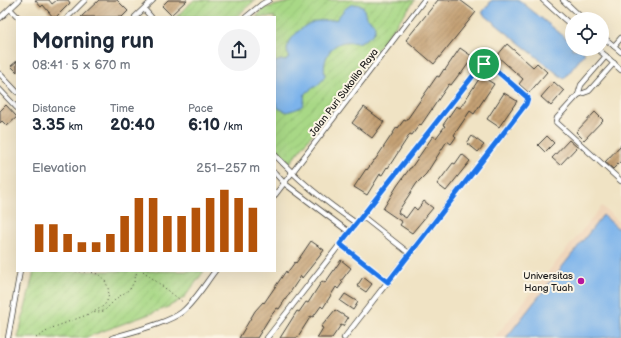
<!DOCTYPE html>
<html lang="en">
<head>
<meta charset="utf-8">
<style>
	body { margin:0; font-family:"Balsamiq Sans",sans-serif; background:#f2f2f3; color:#1f2937; height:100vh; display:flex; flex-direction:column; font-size:15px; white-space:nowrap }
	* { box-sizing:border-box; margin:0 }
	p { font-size:13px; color:#747a83 }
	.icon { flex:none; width:22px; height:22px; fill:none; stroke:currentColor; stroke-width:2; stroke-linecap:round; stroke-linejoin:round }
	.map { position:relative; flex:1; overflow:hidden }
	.drawer { position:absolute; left:16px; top:16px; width:260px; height:256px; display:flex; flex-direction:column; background:#fff; border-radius:0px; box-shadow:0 4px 16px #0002 }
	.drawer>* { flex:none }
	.fabs { position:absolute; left:565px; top:12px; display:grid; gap:8px }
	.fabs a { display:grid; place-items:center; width:44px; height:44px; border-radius:50%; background:#fff; box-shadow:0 4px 16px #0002; font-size:20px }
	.pin { position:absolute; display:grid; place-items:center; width:34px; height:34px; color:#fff; margin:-17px; border:2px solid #fff; border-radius:50%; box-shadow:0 1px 4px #0007 }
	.round { display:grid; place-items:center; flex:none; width:42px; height:42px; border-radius:21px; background:#f2f2f3 }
	.summary { display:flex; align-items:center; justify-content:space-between; height:68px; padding:0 16px }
	h1 { font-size:22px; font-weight:700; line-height:30px }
	.stats { display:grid; grid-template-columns:repeat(3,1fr); gap:6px; height:68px; padding:4px 16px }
	.stats div { display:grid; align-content:center }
	.stats b { font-size:17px; font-weight:700 }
	.stats small { font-size:11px; font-weight:400 }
	.stats p { font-size:11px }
	.chart { height:112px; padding:8px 16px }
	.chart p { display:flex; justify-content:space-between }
	.chart svg { width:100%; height:72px; margin-top:4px; stroke:#b45309; stroke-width:6 }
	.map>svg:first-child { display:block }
</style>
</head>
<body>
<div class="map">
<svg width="621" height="338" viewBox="0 0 621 338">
	<defs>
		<pattern id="garden-furrows" width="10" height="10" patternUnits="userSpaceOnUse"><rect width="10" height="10" fill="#a8d886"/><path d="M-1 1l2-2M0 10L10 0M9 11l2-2" fill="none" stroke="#90b973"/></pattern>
		<pattern id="building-hatch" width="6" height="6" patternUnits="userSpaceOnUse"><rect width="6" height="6" fill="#c5a175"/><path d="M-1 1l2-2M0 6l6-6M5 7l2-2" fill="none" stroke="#9f825f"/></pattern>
	</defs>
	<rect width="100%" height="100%" fill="#fcf5e5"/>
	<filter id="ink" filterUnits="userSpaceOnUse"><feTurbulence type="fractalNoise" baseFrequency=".025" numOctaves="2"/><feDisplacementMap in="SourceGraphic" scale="8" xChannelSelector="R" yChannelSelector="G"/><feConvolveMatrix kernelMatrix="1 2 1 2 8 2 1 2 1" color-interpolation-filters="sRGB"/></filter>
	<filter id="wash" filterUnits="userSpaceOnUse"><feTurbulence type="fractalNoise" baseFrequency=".012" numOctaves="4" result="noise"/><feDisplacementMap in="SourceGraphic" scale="16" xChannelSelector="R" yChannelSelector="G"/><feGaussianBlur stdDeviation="0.9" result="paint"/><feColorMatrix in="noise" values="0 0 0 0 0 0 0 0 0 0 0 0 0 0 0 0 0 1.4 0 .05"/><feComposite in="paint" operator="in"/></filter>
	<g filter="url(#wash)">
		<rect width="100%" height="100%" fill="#f0e3c4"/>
		<polygon fill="#efd6bb" points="602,206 621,224 621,338 494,338"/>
		<g fill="url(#garden-furrows)" stroke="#627a51">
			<polygon points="194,0 255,0 236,17 176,17"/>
			<polygon points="298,0 415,0 290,163 275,146 275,17 256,17 265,8"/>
			<polygon points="34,271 204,271 184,298 166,308 84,338 18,338"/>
		</g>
		<g fill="#7cb3eb" stroke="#4c6884">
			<polygon points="492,0 519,0 572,43 572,49 580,49 585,53 564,79 482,13"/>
			<path d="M356 4 363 6 366 17C383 27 373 37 360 42 354 44 350 41 345 42 329 44 322 62 325 76 319 87 312 87 304 95 306 109 298 108 287 112L278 108 277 103 275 102V62L281 60 285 61 289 57C289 55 287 53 287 51 286 39 307 21 318 21 324 20 331 21 337 19 343 11 346 5 356 4Z"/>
			<polygon points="603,215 621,231 621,335 601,338 506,338"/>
		</g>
		<g id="blocks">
			<g fill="url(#building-hatch)">
				<polygon points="35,0 49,0 52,4 57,0 68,0 70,3 56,17 53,17 43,5 41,7"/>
				<polygon points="99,0 117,0 128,11 122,17 81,17"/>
				<polygon points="168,0 187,0 171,15 162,6"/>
				<polygon points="438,0 460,0 476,12 434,64 406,40"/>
				<polygon points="507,44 533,67 537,63 547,72 529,93 519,84 523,79 497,56"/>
				<polygon points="460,48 473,57 461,74 460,73 451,85 449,84 421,125 420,124 412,135 410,134 388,168 387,167 382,175 380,174 367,195 354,187 366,169 367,170 374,160 375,160 397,127 398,128 404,120 406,121 437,76 439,77 444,69 445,70"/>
				<polygon points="17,61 17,72 11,66"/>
				<polygon points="481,76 494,84 474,114 470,111 454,135 456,137 451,144 447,141 426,174 417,183 399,210 398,213 406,218 414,207 417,210 424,201 433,208 412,233 400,225 402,222 383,209 397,186 410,168 411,168 433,136 436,138 445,126 443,125 456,106 460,108"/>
				<polygon points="554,82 564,91 551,106 541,97"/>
				<polygon points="504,93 517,101 499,127 487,119"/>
				<polygon points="6,105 17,117 7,126 2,121 0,123 0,111"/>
				<polygon points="364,107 384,122 372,138 352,123"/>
				<polygon points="595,112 603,120 584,140 576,132"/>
				<polygon points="472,136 484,145 478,152 467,143"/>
				<polygon points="547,136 554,143 545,152 538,145"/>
				<polygon points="569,140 577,147 560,165 552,158"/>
				<polygon points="621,145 621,161 613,169 605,162"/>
				<polygon points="462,154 470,161 446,191 437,184 453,163 455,164"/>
				<polygon points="311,241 324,250 319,257 302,278 301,276 279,309 277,308 270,317 257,338 239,338 255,311 263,302 264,303 286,271 287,273 295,262 296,263"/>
				<polygon points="341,260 351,268 341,281 343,282 338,289 336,287 323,308 321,306 313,317 311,316 297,338 280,338 297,311 299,312 306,302 308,303 322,281 325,283"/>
				<polygon points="363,277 372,284 366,292 357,286"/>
				<polygon points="345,294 358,302 353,310 340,301"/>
				<polygon points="335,310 348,318 343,326 341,325 332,338 317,338 323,328 321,327"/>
			</g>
		</g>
	</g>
	<g filter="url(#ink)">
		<use href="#blocks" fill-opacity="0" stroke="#3c3a35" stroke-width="1"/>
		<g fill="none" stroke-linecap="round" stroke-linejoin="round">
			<g stroke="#3c3a35" stroke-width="6">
				<g id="minor">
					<polyline points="543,0 572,26"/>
					<polyline points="563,0 583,19"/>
					<polyline points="10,9 18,17"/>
					<polyline points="144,9 151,17"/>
					<polyline points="68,17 85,0"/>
					<polyline points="135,17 153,0"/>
					<polyline points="246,17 262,4 269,0"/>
					<polyline points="0,18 19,0"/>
					<polyline points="602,36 621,52"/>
					<polyline points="614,46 621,38"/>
					<polyline points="598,49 621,70"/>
					<polyline points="606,56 581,85 578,95 589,91 614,63"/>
					<polyline points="0,74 17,92"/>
					<polyline points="0,90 17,108"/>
					<polyline points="578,95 557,118 556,122 621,181"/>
					<path d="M275 155C299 181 327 203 356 223"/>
					<polyline points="275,173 284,183 349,232"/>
					<polyline points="275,195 424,0"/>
					<polyline points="362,216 410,254"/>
					<polyline points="340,244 388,282"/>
					<polyline points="8,338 20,271"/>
					<path d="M112 338C131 332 168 323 182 312 195 301 205 284 215 271"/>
					<polyline points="267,338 362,216 480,67 484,64 490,65 528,98 526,104 344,338"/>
				</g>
			</g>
			<g stroke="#3c3a35" stroke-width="1" stroke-dasharray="1 3" stroke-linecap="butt">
				<path d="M76 271C82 272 89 272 95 273 107 277 113 294 105 304 102 308 96 310 92 313"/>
				<polyline points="143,271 184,303"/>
				<polyline points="36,338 52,328 92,313 104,311 117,298 130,289 134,282 137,271"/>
			</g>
			<use href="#minor" stroke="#fff" stroke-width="4.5"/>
		</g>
	</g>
	<g fill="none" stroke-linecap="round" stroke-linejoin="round" filter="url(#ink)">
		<g stroke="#fff" stroke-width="8">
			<polygon id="route" points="484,64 490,65 528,98 526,104 388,282 340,244 480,67"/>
		</g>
		<use href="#route" stroke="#1a73e8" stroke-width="5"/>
	</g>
	<circle fill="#b5179e" stroke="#fcf5e5" stroke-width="1.5" cx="581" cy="281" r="4"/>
	<g text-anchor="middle" stroke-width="4" stroke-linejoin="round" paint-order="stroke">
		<g font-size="10" fill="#1c1c1c" stroke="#fcf5e5">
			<text transform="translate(343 92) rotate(-53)" y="4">Jalan Puri Sukolilo Raya</text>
		</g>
		<g font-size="10" fill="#1c1c1c" stroke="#fcf5e5" text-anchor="end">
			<text x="573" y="279">Universitas<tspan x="573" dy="12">Hang Tuah</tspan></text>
		</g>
	</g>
</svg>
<div class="fabs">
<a><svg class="icon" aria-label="locate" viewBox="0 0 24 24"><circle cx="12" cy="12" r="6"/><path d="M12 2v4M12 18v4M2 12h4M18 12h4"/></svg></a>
</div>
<div class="pin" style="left:484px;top:64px;background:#1e9e55"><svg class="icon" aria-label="arrive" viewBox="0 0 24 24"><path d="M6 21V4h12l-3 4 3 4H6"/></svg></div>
<section class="drawer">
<div class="summary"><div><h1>Morning run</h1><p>08:41 · 5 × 670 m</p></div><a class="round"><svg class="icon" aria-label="share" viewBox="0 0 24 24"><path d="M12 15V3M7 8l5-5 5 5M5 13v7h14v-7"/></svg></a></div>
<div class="stats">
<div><p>Distance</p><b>3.35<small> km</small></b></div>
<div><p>Time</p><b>20:40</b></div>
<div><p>Pace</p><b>6:10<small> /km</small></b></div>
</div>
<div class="chart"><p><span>Elevation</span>251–257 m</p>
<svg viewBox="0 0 160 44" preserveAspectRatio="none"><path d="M5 44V27M15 44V27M25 44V33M35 44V38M45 44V38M55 44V33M65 44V22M75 44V11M85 44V11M95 44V22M105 44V22M115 44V17M125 44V11M135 44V6M145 44V11M155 44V17"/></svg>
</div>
</section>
</div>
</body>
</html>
